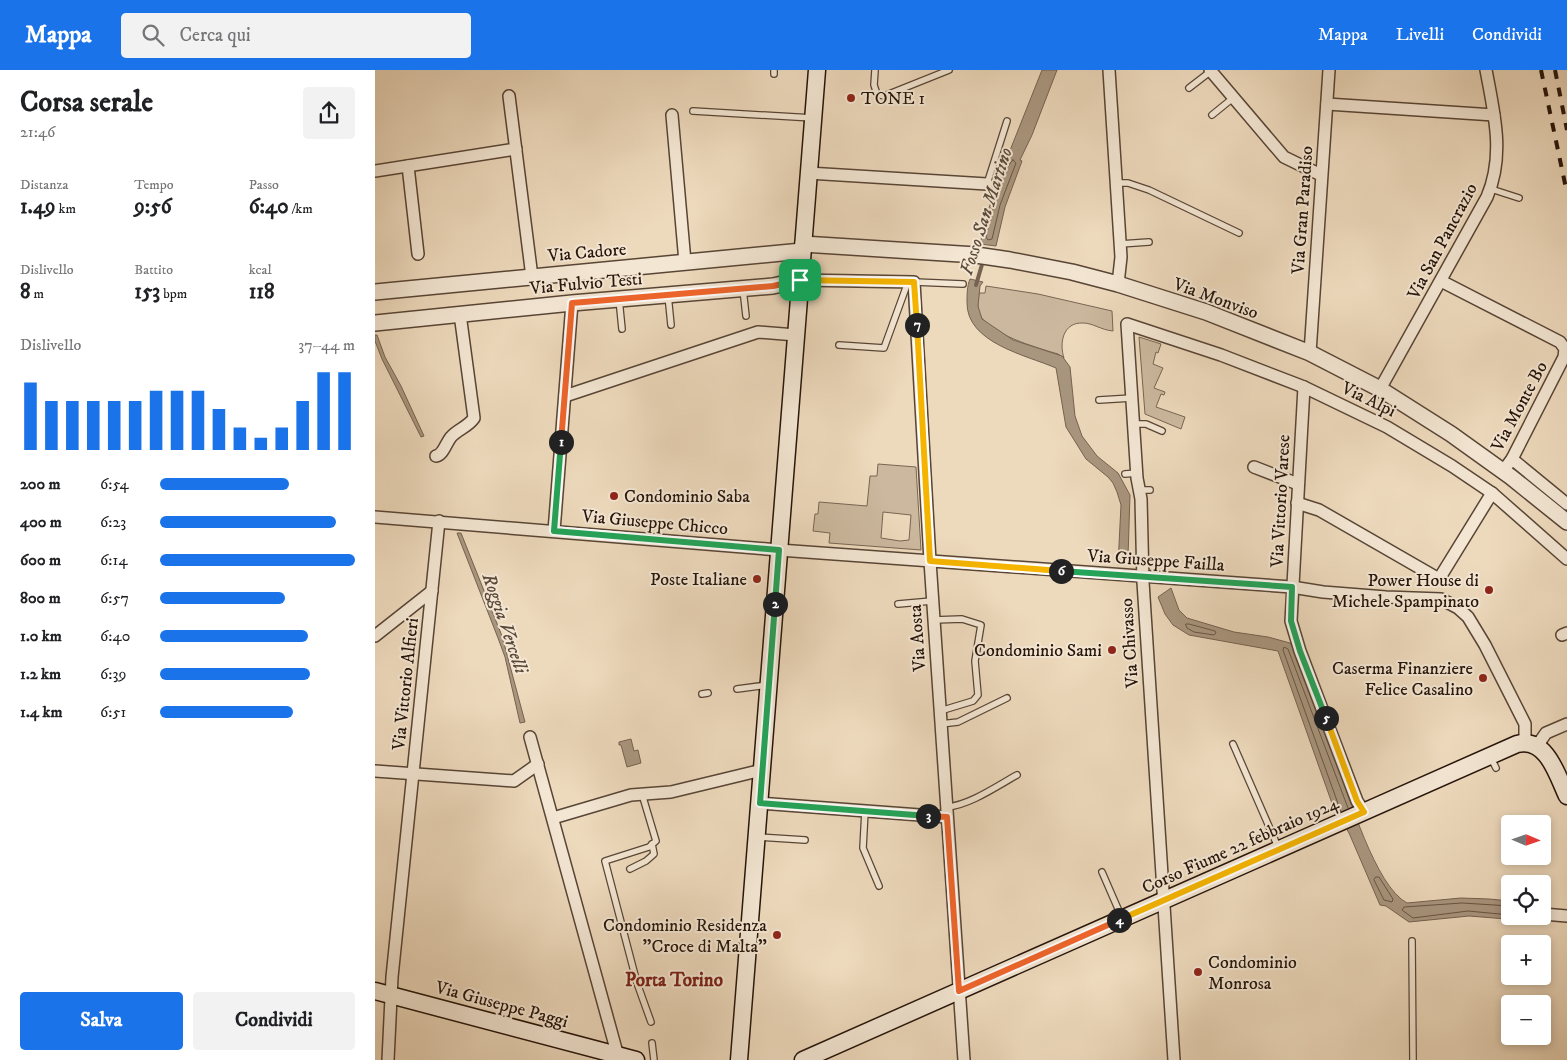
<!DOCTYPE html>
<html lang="it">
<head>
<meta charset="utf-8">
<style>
	body { margin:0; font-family:"IM FELL DW Pica",serif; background:#f2f2f2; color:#202124; height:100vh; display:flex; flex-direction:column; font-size:19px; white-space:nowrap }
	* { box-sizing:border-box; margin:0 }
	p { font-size:16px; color:#757577 }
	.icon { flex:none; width:28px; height:28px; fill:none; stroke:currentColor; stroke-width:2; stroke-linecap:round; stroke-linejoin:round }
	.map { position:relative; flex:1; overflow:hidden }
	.details { display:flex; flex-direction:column; background:#fff; width:375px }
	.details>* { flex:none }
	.needle { width:32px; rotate:92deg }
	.tools { position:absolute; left:1126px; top:745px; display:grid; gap:10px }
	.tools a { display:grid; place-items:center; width:50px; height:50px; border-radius:5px; background:#fff; box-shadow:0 2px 8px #0003; font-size:25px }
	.pin { position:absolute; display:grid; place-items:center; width:42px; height:42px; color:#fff; margin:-21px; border-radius:10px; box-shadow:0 2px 8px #0006 }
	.km { position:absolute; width:25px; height:25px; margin:-12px; border-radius:50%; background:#222; color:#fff; font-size:14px; line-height:25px; text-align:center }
	.round { display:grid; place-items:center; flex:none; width:52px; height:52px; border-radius:5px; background:#f2f2f2 }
	.summary { display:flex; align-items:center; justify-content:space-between; height:85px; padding:0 20px }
	h1 { font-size:28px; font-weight:700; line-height:38px }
	.stats { display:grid; grid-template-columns:repeat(3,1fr); gap:8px; height:85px; padding:5px 20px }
	.stats div { display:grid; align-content:center }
	.stats b { font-size:21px; font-weight:700 }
	.stats small { font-size:14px; font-weight:400 }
	.stats p { font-size:14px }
	.chart { height:140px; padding:10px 20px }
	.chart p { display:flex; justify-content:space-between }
	.chart svg { width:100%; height:90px; margin-top:5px; stroke:#1a73e8; stroke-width:6 }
	.action { display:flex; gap:10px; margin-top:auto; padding:10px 20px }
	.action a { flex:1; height:58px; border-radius:5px; background:#1a73e8; color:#fff; font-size:20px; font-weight:700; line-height:58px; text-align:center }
	.action a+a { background:#f2f2f2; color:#202124 }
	ul { padding:0 20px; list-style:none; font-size:16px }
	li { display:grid; grid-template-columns:80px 60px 1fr; align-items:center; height:38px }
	li i { height:12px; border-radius:6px; background:#1a73e8 }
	header { display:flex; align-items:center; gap:30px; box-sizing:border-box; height:70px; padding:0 25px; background:#1a73e8; color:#fff }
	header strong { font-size:24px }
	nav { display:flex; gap:28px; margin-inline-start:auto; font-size:18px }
	.search { width:350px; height:45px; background:#f2f2f2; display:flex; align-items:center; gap:12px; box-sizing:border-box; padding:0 18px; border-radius:5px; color:#757577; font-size:19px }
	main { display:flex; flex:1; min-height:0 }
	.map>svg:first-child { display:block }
</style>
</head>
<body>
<header>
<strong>Mappa</strong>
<div class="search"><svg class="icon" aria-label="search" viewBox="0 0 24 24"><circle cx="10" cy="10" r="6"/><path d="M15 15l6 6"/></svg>Cerca qui</div>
<nav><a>Mappa</a><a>Livelli</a><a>Condividi</a></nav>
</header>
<main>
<section class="details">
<div class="summary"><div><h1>Corsa serale</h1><p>21:46</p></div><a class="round"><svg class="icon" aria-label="share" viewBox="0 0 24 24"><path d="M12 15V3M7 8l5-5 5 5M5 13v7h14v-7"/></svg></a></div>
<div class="stats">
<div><p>Distanza</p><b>1.49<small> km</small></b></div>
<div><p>Tempo</p><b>9:56</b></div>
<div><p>Passo</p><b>6:40<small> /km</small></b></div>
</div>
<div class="stats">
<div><p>Dislivello</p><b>8<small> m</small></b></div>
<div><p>Battito</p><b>153<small> bpm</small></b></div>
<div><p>kcal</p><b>118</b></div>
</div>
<div class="chart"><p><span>Dislivello</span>37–44 m</p>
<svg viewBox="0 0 160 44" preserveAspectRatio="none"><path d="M5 44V11M15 44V20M25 44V20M35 44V20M45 44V20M55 44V20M65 44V15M75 44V15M85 44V15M95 44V24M105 44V33M115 44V38M125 44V33M135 44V20M145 44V6M155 44V6"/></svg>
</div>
<ul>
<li><b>200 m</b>6:54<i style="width:66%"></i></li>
<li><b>400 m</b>6:23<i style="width:90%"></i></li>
<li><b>600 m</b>6:14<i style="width:100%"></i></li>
<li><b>800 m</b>6:57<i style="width:64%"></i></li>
<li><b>1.0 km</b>6:40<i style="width:76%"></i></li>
<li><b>1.2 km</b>6:39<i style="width:77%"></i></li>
<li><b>1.4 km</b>6:51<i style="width:68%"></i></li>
</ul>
<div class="action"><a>Salva</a><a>Condividi</a></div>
</section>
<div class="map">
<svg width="1192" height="990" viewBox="0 0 1192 990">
	<rect width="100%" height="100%" fill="#edd9bc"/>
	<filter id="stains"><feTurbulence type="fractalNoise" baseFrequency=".004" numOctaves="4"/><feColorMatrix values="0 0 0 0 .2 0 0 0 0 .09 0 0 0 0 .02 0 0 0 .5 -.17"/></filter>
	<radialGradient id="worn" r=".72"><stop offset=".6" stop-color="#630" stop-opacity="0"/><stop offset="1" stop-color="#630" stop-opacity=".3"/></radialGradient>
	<g fill="#cbb89e" stroke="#786654" fill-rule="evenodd">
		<path d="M611 216 663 224 737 241 738 261C726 260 718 253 708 253 688 252 684 273 689 288L683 284C663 278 612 264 604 243 602 236 603 230 604 223H610Z"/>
		<polygon points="764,267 786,274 783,283 781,282 778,294 788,298 779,318 790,322 789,325 786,324 781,337 810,347 806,359 770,344"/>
		<path d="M503 394 541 397 546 480 454 473 455 463 438 461 440 444H443L444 432 492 436 495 406H502ZM508 442 536 445 534 470 525 471 506 468Z"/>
	</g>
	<g fill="#a9967f" stroke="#756250">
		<polygon points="667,0 682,0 657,65 645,90 647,91 630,137 621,176 605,174 613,141 630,89 632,88"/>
		<path d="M595 209 608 212 605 216 603 236 607 249 638 270 687 286 695 297 700 346 707 366 722 386 743 403 755 425 753 487 743 495 746 435 742 422 738 413 733 407 711 389 691 357 681 298C651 285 591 273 592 232 592 225 592 216 595 209Z"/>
		<polygon points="0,265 2,265 10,287 26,316 49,366 46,367 7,289 0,271"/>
		<polygon points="82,463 86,463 127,566 150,652 145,653 130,587 123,568"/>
		<path d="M796 518 804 540 812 548 859 562 893 567 915 573C922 584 926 599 931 612 941 638 951 664 961 691 974 725 1000 816 1032 833L1086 828 1114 829 1135 831V846H1157V851L1094 846 1034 852 1011 836 1005 835 974 763 959 739 903 581 814 565 798 555 790 544 783 527Z"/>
		<polygon points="256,669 259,681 263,680 266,693 252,697 246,675 244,675 244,672"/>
	</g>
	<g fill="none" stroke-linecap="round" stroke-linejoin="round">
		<g stroke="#685544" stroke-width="1">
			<path d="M638 90 641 93 625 135 617 169 613 170 611 167C615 150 626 100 638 90Z"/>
			<polygon points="811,554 814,554 840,561 841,563 839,565 819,562 812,558"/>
			<polyline points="966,742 908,580 909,577 913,579 973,738"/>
			<polygon points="1001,807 1004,807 1018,829 1017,832 1009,830 999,810"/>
			<polyline points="1135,836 1087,833 1029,837 1027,840 1038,848 1093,841 1135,845"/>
		</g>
		<polyline stroke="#756250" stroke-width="4" points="601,215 608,191"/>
		<g stroke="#584536" stroke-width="8">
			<g id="service">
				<polyline points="500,0 499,15 502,24 509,26 574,0"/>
				<polyline points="399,4 399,0"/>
				<polyline points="814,18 836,1"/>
				<polyline points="318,41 438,48"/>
				<polyline points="837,45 858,28"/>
				<polyline points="742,113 753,113 774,120 864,163"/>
				<polyline points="612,114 632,51"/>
				<polyline points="1116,119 1144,128"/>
				<polyline points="745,174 774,172"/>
				<polyline points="539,212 588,214"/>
				<polyline points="368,219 371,246"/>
				<polyline points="293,225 296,255"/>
				<polyline points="244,229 247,259"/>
				<polyline points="464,275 509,278 533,212"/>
				<polyline points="724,330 757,328"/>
				<polyline points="759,354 771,354 787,361"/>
				<polyline points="750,404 762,403"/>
				<polyline points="764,420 775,420"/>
				<polyline points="523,534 557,531"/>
				<polyline points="559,550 587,549 606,555 600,591 603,625 598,631 565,641"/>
				<polyline points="362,619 392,615"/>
				<polyline points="327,624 333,623"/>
				<polyline points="566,654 583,652 632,628"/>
				<polyline points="858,674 903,777"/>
				<polyline points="1115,686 1121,698"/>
				<polyline points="267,724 281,771 274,777 230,791 262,913 276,952"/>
				<path d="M572 737C595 735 622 716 642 705"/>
				<polyline points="490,741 488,778 504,816"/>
				<polyline points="384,767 430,770"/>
				<polyline points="255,799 271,791 279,784 277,774"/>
				<polyline points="727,802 747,848"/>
				<polyline points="1037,871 1038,990"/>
				<polyline points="277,973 279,990"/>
			</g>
		</g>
		<g stroke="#584536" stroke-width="14">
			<g id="minor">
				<polyline points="734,0 746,187 743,214"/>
				<polyline points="835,0 909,87 946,105"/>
				<polyline points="134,26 157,207"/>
				<polyline points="952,34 1119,45"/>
				<polyline points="297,45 310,192"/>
				<polyline points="33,96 43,184"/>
				<polyline points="0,101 141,79"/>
				<polyline points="433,103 612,114"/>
				<polyline points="425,210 539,212 555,491 589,990"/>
				<polyline points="1066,211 1185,272 1190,279 1189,287 1137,389 1128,401"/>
				<polyline points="935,283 954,0"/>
				<polyline points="929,317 916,551 925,581 982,731 989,742"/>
				<path d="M1005 319 1112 127C1130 85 1119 43 1111 0"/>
				<polyline points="190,326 383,262 421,265"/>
				<path d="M61 386C68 385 71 373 76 367 83 359 93 357 99 348L85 244"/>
				<polyline points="1137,389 1192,434"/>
				<polyline points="879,397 923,414"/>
				<polyline points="922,433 944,440 1064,509"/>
				<polyline points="0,447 404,480 917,517 948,522 1011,527 1066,529 1083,538 1093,547 1110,575 1150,654 1150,672"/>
				<polyline points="179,461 197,233"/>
				<polyline points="1064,509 1117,423"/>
				<polyline points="1187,565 1192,563"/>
				<polyline points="0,566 57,521"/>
				<polyline points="155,667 244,990"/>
				<polyline points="1162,676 1171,663 1192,654"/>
				<polyline points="0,701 139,711 163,694"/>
				<polyline points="385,733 572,747"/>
				<polyline points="178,748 256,725 296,722 387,700"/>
				<polyline points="1168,844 1192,846"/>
				<polyline points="13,990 17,907 64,451"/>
				<polyline points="799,990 768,512 766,429 762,408 752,254 846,285 929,317 1012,357 1077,396 1117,423 1192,489"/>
			</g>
		</g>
		<g stroke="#584536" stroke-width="18">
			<g id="tertiary">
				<polyline points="428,174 601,185 635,190 697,202 743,214 831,242 935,283 1005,319 1076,364 1136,407 1192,452"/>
				<polyline points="0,222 427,181"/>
				<polyline points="0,253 197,233 398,216 425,210"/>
			</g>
		</g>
		<g stroke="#26140a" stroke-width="19">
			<g id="secondary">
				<polyline points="0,921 261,990"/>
				<polyline points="364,990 442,0"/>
				<path d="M428 990 1142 674C1172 667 1182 705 1192 726"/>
			</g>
		</g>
		<use href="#service" stroke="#f3e6d3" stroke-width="5.5"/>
		<use href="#minor" stroke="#f3e6d3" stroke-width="11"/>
		<use href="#tertiary" stroke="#f3e6d3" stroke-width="15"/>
		<use href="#secondary" stroke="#f3e6d3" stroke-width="16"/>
		<g stroke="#26140a" stroke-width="4" stroke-dasharray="9 9" stroke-linecap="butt">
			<polyline points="1166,0 1192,123"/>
			<polyline points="1180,0 1192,60"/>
		</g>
	</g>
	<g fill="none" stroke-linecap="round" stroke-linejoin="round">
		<g stroke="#fff" stroke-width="10">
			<polyline id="split-1" points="186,372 197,233 398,216 425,210"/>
		</g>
		<g stroke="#fff" stroke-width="10">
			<polyline id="split-2" points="186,372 179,461 404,480 400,534"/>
		</g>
		<g stroke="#fff" stroke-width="10">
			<polyline id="split-3" points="400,534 385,733 553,746"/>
		</g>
		<g stroke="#fff" stroke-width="10">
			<polyline id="split-4" points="553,746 572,747 584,921 744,850"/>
		</g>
		<g stroke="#fff" stroke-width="10">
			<polyline id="split-5" points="744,850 989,742 982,731 951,648"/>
		</g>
		<g stroke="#fff" stroke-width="10">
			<polyline id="split-6" points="686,501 917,517 916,551 925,581 951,648"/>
		</g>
		<g stroke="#fff" stroke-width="10">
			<polyline id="split-7" points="542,255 555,491 686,501"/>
		</g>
		<g stroke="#fff" stroke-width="10">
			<polyline id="split-8" points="425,210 539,212 542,255"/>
		</g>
		<use href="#split-1" stroke="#f0652b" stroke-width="6"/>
		<use href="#split-2" stroke="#22a559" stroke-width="6"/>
		<use href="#split-3" stroke="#22a559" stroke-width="6"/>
		<use href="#split-4" stroke="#f0652b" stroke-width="6"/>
		<use href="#split-5" stroke="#f5b400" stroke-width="6"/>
		<use href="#split-6" stroke="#22a559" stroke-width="6"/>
		<use href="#split-7" stroke="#f5b400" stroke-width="6"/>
		<use href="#split-8" stroke="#f5b400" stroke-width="6"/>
	</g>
	<g fill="#8f2418" stroke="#f3e6d3" stroke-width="2">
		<circle cx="476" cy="28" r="5"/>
		<circle cx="239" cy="426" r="5"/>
		<circle cx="382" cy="509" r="5"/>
		<circle cx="1114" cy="520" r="5"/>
		<circle cx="737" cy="580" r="5"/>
		<circle cx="1108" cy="608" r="5"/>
		<circle cx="402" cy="865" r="5"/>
		<circle cx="823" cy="902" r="5"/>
	</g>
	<g text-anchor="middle" stroke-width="4" stroke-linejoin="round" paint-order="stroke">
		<g font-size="18" fill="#26140a" stroke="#f3e6d3" text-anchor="end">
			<text x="486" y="34" text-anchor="start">TONE 1</text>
			<text x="249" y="432" text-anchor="start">Condominio Saba</text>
			<text x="372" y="515">Poste Italiane</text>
			<text x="1104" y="516">Power House di<tspan x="1104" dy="21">Michele Spampinato</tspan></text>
			<text x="727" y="586">Condominio Sami</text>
			<text x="1098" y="604">Caserma Finanziere<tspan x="1098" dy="21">Felice Casalino</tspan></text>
			<text x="392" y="861">Condominio Residenza<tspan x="392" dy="21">"Croce di Malta"</tspan></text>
			<text x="833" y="898" text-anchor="start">Condominio<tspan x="833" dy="21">Monrosa</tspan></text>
		</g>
		<g font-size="18" fill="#26140a" stroke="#f3e6d3">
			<text transform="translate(927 140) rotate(-86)" y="6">Via Gran Paradiso</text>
			<text transform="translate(1067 171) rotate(-62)" y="6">Via San Pancrazio</text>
			<text transform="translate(212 182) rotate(-5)" y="6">Via Cadore</text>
			<text transform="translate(211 213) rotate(-5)" y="6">Via Fulvio Testi</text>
			<text transform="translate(841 228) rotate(20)" y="6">Via Monviso</text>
			<text transform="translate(994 329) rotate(26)" y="6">Via Alpi</text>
			<text transform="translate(1144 336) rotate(-62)" y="6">Via Monte Bo</text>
			<text transform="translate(905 431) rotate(-87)" y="6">Via Vittorio Varese</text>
			<text transform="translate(280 452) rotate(5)" y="6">Via Giuseppe Chicco</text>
			<text transform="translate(781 490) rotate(4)" y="6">Via Giuseppe Failla</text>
			<text transform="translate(542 568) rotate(-94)" y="6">Via Aosta</text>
			<text transform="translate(754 573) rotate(-94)" y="6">Via Chivasso</text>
			<text transform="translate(30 614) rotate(-84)" y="6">Via Vittorio Alfieri</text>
			<text transform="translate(865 775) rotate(-24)" y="6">Corso Fiume 22 febbraio 1924</text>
			<text transform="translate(127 934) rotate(15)" y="6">Via Giuseppe Paggi</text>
		</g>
		<g font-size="19" font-style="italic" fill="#5a4839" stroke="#f3e6d3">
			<text transform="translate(610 141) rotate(-72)" y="7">Fosso San Martino</text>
			<text transform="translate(131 553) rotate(71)" y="7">Roggia Vercelli</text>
		</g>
		<g font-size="19" font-weight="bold" fill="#7a1f14" stroke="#f3e6d3">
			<text x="299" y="916">Porta Torino</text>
		</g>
	</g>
	<rect width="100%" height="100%" filter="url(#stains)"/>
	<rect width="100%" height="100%" fill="url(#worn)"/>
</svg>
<div class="tools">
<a><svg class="needle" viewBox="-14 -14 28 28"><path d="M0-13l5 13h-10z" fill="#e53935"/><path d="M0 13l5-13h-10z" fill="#757577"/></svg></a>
<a><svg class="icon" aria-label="locate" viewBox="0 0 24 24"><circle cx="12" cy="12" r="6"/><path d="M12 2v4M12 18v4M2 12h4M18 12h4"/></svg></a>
<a>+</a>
<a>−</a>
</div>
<div class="pin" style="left:425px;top:210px;background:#1e9e55"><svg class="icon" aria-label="arrive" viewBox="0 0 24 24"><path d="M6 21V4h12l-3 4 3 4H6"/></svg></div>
<b class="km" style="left:186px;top:372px">1</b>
<b class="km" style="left:400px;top:534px">2</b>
<b class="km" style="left:553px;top:746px">3</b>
<b class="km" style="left:744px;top:850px">4</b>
<b class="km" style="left:951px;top:648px">5</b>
<b class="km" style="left:686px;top:501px">6</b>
<b class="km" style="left:542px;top:255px">7</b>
</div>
</main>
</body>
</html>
